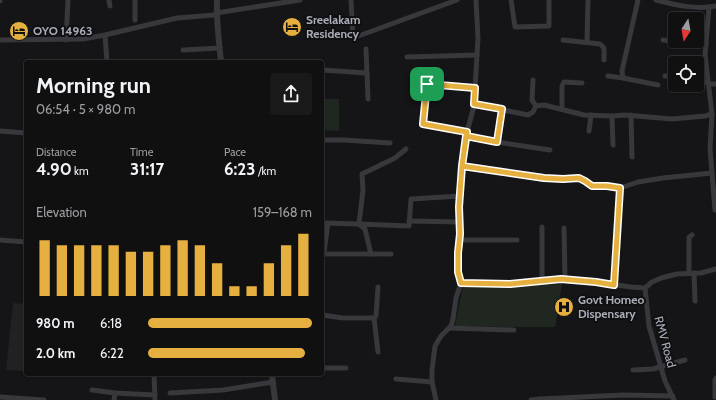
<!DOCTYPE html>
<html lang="en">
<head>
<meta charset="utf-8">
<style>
	body { margin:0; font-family:Cabin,sans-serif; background:#19191a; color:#f1f3f6; height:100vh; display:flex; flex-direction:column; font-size:15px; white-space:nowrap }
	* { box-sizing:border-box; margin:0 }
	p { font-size:13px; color:#9c9d9f }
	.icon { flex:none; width:22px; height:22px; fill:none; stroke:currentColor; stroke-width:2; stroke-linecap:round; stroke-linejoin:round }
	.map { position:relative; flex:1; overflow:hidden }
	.details { position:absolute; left:24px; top:60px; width:300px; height:316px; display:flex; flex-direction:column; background:#101011; border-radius:4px; box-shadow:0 1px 3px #0004,0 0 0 1px #303031 }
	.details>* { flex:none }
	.needle { width:26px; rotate:191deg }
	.tools { position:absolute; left:668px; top:12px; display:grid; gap:8px }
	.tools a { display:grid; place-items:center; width:36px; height:36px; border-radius:4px; background:#101011; box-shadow:0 1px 3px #0004,0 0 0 1px #303031; font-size:20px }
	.pin { position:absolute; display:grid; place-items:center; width:34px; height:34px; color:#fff; margin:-17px; border-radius:8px; box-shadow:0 2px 6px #0006 }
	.round { display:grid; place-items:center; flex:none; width:42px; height:42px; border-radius:4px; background:#19191a }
	.summary { display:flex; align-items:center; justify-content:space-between; height:68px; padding:0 12px }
	h1 { font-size:22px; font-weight:800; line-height:30px }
	.metrics { display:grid; grid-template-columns:repeat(3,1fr); gap:6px; height:68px; padding:4px 12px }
	.metrics div { display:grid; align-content:center }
	.metrics b { font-size:17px; font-weight:800 }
	.metrics small { font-size:11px; font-weight:400 }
	.metrics p { font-size:11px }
	.chart { height:112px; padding:8px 12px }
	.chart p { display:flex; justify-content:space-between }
	.chart svg { width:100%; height:72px; margin-top:4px; stroke:#e5b03f; stroke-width:6 }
	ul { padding:0 12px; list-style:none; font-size:13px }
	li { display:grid; grid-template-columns:64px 48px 1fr; align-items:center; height:30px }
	li i { height:10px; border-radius:5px; background:#e5b03f }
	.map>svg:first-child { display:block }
</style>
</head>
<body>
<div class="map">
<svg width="716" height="400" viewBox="0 0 716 400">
	<rect width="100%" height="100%" fill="#151517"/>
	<polygon fill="#212124" points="13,303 26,304 26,371 6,370"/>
	<g fill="#202721">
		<polygon points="322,99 339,99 339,131 322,130"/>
		<polygon points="562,284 555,327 511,327 455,326 463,286"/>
	</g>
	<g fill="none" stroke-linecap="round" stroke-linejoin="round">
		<g stroke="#37373c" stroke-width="5">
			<polyline points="109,0 110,6"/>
			<polyline points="135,0 135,20"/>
			<polyline points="351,0 353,38 457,0"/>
			<polyline points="511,0 515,27 549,26 549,0"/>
			<polyline points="638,0 622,71 623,78 658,85"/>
			<path d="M656 0C676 5 696 10 716 6"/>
			<polyline points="0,1 0,0"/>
			<polyline points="709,7 705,55 712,114 710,148 712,173 715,210 716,210"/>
			<polyline points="105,35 107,62"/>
			<polyline points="0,40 83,39 105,35 177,18 214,15 216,13 300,0"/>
			<polyline points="66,40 68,0"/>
			<polyline points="563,40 600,44 604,48 604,60"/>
			<polyline points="663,40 706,44"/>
			<polyline points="587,42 588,0"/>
			<polyline points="183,50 220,48"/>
			<polyline points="407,57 477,55"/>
			<polyline points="322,70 367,73 366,49"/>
			<polyline points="367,73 368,99"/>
			<polyline points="608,76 623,78"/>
			<polyline points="665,76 675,77"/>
			<polyline points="697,78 709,84 716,84"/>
			<polyline points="533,80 532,100 536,106"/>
			<polyline points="474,104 528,115 533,112 536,106 544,105 584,115 612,116 625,115 672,119 705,116 712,114"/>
			<polyline points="562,109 562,86 564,82 582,83"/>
			<polyline points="631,115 632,157"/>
			<polyline points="612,116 613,145"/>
			<polyline points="0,131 26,133"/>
			<polyline points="467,131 423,124 427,84 475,88"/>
			<polyline points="589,131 591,115"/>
			<polyline points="466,136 497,142 550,150"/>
			<polyline points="322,140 344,140 390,143"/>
			<polyline points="497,142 502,109"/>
			<polyline points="462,166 544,178 563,179 579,178 585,181 592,186 607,186 620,188 638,182 663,178 712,173"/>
			<polyline points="409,221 459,222"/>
			<polyline points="322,223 359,224 363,190 362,174 395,158 406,149"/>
			<polyline points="328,223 324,253 326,254 391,254"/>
			<polyline points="359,224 409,226 411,199 460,196"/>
			<polyline points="359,224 365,229 371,254"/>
			<polyline points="564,228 565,280"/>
			<polyline points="0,240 26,242"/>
			<polyline points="459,240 517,240"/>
			<polyline points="689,273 689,237 692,235"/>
			<polyline points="694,273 695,301"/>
			<polyline points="542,281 542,227"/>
			<polyline points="461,283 510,283 561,279 596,282 631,287 645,288 652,282 661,278 677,274 701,273 716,269"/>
			<polyline points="614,285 620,188"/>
			<polyline points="645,288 649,326 665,381 674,400"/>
			<polyline points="322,315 343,318 374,318 376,316 378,287"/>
			<polyline points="374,318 378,352"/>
			<polyline points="449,328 514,330"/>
			<polyline points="322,368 346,368"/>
			<polyline points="633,370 653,369 685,360"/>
			<polyline points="154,374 155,400"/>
			<polyline points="396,379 432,382"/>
			<polyline points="92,390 115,393 155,395"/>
			<polyline points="170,393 223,390 273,382"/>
			<polyline points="0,397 44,400"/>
			<polyline points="715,397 715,380 716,378"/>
			<polyline points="540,399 623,395 673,396"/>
			<polyline points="114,400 115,393"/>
			<polyline points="436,400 432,382 432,370 435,346 441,336 451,326 453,319 456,298 461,283 458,272 458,253 460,234 459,207 466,136 474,106 478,38 476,0"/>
			<polyline points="531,400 540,399 540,400"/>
		</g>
		<g stroke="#37373c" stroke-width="6">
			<path d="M217 0C216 20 219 42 221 62"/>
			<polyline points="272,374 275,400"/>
		</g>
	</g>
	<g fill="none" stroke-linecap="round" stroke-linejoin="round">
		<g stroke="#fff" stroke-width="8">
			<polyline id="route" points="427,84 423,124 467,132 462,166 459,207 460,234 458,253 458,272 461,283 510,284 561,279 596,282 614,285 620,188 607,186 592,186 585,181 579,178 563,179 544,178 462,166 466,136 497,142 502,109 474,104 475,88 427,84"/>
		</g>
		<use href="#route" stroke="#e5b03f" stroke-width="5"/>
	</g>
	<defs>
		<g id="hotel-disc" transform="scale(1)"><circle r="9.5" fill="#e5b03f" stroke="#101012"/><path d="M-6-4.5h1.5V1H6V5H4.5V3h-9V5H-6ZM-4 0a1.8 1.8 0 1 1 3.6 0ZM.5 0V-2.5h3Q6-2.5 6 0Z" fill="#111"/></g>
		<g id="hospital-disc" transform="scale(1)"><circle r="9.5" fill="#e5b03f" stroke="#101012"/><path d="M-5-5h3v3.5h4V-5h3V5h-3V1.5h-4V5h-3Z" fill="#111"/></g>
	</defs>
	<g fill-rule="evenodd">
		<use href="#hotel-disc" x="292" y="27"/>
		<use href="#hotel-disc" x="19" y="31"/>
		<use href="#hospital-disc" x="564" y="307"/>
	</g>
	<g text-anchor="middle" stroke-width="4" stroke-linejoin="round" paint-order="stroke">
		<g font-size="12" font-weight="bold" fill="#a8acb6" stroke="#101012" text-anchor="start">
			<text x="306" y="24">Sreelakam<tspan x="306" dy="14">Residency</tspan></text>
			<text x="33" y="35">OYO 14963</text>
			<text x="578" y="304">Govt Homeo<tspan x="578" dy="14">Dispensary</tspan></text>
		</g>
		<g font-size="12" fill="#a8acb6" stroke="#101012">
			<text transform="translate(665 342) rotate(75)" y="4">RMV Road</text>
		</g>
	</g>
</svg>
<div class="tools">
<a><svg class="needle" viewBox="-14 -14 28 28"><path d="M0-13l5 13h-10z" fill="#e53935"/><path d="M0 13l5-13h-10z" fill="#9c9d9f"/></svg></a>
<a><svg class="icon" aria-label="locate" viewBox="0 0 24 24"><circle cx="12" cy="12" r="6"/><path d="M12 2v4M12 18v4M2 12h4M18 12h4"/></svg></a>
</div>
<div class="pin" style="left:427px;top:84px;background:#1e9e55"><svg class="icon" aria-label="arrive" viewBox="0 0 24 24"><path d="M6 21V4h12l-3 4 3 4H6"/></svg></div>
<section class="details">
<div class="summary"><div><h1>Morning run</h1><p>06:54 · 5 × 980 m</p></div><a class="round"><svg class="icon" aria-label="share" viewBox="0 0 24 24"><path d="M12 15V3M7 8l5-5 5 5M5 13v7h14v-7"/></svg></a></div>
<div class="metrics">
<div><p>Distance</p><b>4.90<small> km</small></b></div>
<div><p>Time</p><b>31:17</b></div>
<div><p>Pace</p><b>6:23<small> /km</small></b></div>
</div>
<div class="chart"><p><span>Elevation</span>159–168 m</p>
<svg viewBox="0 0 160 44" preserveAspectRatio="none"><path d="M5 44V10M15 44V13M25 44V13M35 44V13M45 44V13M55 44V17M65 44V17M75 44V13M85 44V10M95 44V13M105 44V24M115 44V38M125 44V38M135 44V24M145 44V13M155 44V6"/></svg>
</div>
<ul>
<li><b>980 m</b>6:18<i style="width:100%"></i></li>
<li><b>2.0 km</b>6:22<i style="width:96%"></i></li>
</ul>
</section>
</div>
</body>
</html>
